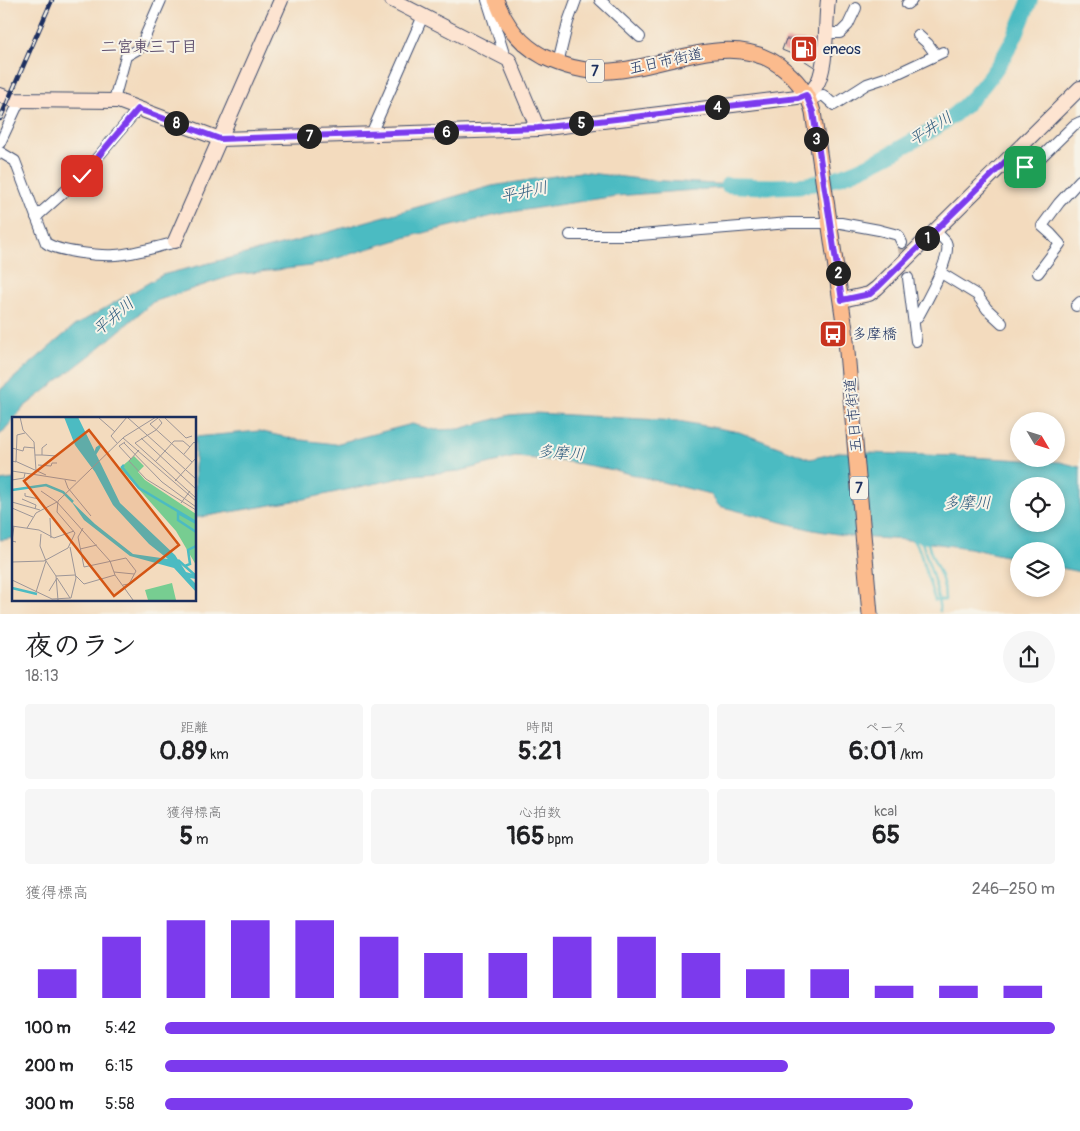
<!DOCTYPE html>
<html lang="ja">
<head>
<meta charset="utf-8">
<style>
	body { margin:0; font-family:Pangolin,"Klee One",sans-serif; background:#f6f6f6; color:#202124; height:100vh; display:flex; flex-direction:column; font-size:19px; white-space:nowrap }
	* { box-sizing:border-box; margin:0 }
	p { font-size:16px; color:#757577 }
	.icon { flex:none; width:28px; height:28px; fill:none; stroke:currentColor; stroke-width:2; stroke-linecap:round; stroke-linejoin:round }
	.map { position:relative; height:614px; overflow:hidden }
	.details { display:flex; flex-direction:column; background:#fff; flex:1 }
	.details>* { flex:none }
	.needle { width:32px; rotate:128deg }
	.fabs { position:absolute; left:1010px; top:412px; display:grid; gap:10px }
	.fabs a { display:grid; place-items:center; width:55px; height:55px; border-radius:50%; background:#fff; box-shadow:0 2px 8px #0003; font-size:25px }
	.pin { position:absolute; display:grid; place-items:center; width:42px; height:42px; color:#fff; margin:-21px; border-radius:10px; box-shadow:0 2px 8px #0006 }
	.km { position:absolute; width:25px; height:25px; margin:-12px; border-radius:50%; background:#222; color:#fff; font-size:14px; line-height:25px; text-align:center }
	.round { display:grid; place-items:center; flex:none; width:52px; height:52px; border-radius:26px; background:#f6f6f6 }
	.headline { display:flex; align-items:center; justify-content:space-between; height:85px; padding:0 25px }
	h1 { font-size:28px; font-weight:700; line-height:38px }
	.metrics { display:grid; grid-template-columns:repeat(3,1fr); gap:8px; height:85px; padding:5px 25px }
	.metrics div { display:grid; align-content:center; border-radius:5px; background:#f6f6f6; text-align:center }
	.metrics b { font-size:25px; font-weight:700 }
	.metrics small { font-size:14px; font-weight:400 }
	.metrics p { font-size:14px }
	.chart { height:140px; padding:10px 25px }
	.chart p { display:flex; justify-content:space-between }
	.chart svg { width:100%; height:90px; margin-top:5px; stroke:#7c3aed; stroke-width:6 }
	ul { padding:0 25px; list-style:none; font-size:16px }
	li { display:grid; grid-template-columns:80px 60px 1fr; align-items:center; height:38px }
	li i { height:12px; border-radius:6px; background:#7c3aed }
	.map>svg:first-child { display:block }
</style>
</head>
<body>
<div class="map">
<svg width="1080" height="614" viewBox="0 0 1080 614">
	<rect width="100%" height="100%" fill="#f7f3e8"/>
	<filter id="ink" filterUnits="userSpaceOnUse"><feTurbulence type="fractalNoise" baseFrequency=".02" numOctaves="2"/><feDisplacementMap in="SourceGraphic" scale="10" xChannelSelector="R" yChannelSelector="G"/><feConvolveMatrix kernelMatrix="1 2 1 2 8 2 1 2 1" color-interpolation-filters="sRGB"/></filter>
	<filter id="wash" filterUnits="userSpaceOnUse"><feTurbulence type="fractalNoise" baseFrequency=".0096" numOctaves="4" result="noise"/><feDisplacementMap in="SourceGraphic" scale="20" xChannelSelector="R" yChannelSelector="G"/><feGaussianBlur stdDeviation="1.12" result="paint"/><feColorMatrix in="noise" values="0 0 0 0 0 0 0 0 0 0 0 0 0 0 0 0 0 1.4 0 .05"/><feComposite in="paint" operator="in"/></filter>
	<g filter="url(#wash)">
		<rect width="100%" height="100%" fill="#f3dbbe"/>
		<g fill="#4cbbc2" stroke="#347590" fill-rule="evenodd">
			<polygon points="580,172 649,180 749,186 616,196 505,213 407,237 311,266 234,275 153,302 93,353 24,407 0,435 0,390 74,326 162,275 293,242 492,186"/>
			<path d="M535 413 678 421 739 432 810 459 840 452 954 456 1060 462 1080 467V572L1056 567V551H1019V559L969 548 908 540 855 537 813 530 719 506 710 494 614 470 570 462 515 457 460 471 414 475 300 500 195 518V437L259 431 293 439 335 444 412 424 435 430 459 429 510 415ZM1019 486H1056V524H1019Z"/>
			<polygon points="14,479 14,538 0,540 0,481"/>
		</g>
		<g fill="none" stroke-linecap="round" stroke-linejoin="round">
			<g stroke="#4cbbc2" stroke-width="2.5">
				<path d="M913 540 928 543C933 566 945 573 945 600L935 601 919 549Z"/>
				<polyline points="922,542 936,587 940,611"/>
			</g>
			<path stroke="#4cbbc2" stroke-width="16" d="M728 185C753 186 778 188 803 185 835 182 864 168 892 153 909 143 927 134 944 122 972 103 996 72 1012 42 1019 28 1024 14 1030 0"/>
		</g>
		<g id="blocks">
			<polygon fill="#e49391" points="786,39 818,41 816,68 799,57 782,50"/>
		</g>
	</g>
	<g filter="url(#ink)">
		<use href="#blocks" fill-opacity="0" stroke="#3b496c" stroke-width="1"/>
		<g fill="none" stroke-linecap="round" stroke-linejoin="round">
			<polyline stroke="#c8b9ab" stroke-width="10" stroke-dasharray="10 5" stroke-linecap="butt" points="902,243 908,278"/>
			<g stroke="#3b496c" stroke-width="12">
				<g id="street">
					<polyline points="487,0 505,57"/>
					<polyline points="600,0 640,37"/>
					<polyline points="907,4 912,0"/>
					<polyline points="825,33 840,33 848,25 856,8"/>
					<polyline points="918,35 928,44 936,55"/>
					<polyline points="558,63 568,22 576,0"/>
					<polyline points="114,100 126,56 140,48 161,0"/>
					<polyline points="809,100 823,95 834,105 867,84 894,75 943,52"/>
					<polyline points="371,134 423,16"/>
					<polyline points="0,143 20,100"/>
					<path d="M0 152 15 161 46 243C59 252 99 256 115 255 133 254 152 248 169 244L175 241"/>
					<path d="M1012 155C1018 162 1022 167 1031 167L1074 125 1080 122"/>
					<polyline points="36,217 82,176 138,109"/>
					<polyline points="570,235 640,235 789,223 841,223 879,230 898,235 902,243"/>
					<polyline points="941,273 977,295 987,309 1002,323"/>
					<polyline points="1038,273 1060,244 1051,234 1042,226 1059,203 1080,180"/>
					<polyline points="908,278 916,341"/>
					<polyline points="1076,306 1080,302"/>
					<path d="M914 321 919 315C926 302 953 255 946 242 943 238 938 234 935 231"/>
				</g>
			</g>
			<g stroke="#3b496c" stroke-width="16">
				<g id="secondary">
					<polyline points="392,0 509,60 538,129"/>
					<path d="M0 95 14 100 118 101 220 139 538 129 797 97C804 96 810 94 814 88 828 73 825 22 828 0"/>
					<polyline points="175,241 281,0"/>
					<polyline points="842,300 869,294 877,288 1080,88"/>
				</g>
			</g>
			<g stroke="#3b496c" stroke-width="17">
				<path id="primary" d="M496 0C505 24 521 45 544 57 565 67 587 73 611 71 669 68 735 26 786 71 799 82 809 96 813 112L845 329 870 614"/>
			</g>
			<use href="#street" stroke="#fff" stroke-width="10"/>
			<use href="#secondary" stroke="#fde4d1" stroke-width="14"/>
			<use href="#primary" stroke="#fbbb8d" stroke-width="15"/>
			<g stroke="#1b2f5e" stroke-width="4.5">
				<polyline id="rail" points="0,119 52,0"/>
			</g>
			<use href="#rail" stroke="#f7f3e8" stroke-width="2.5" stroke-dasharray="8" stroke-linecap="butt"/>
		</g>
	</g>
	<g fill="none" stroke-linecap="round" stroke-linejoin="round" filter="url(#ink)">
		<g stroke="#fff" stroke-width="10">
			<polyline id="route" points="82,176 138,109 220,139 538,128 798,98 806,95 813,112 842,300 870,294 877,288 1012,155 1025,167"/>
		</g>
		<use href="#route" stroke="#7c3aed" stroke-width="6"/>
	</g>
	<defs>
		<g id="fuel-square" transform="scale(1.4375)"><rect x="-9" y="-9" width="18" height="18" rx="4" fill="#c8321e" stroke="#f7f3e8"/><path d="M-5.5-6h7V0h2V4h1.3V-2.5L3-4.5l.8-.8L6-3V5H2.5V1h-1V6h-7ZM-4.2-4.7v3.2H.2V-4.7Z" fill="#fff"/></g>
		<g id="bus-square" transform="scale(1.4375)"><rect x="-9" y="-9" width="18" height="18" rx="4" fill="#c8321e" stroke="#f7f3e8"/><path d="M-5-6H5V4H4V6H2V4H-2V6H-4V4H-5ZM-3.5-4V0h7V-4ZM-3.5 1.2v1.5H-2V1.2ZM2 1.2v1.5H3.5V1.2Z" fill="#fff"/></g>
	</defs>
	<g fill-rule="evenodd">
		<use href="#fuel-square" x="804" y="49"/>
		<use href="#bus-square" x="833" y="334"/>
	</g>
	<g text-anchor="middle" stroke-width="4" stroke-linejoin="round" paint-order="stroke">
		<g fill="#f7f3e8" stroke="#5d6a87" stroke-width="1">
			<rect x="586" y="59.5" width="18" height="23" rx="4"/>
			<rect x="850" y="476.5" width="18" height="23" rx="4"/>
		</g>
		<g font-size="14" font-weight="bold" fill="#1b2f5e">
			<text x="595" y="76">7</text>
			<text x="859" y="493">7</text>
		</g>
		<g font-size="15" fill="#1b2f5e" stroke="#f7f3e8" text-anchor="start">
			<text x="823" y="54">eneos</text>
			<text x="852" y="339">多摩橋</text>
		</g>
		<g font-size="15" fill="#1b2f5e" stroke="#f7f3e8">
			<text transform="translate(666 61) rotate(-12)" y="5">五日市街道</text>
			<text transform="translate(853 415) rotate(-95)" y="5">五日市街道</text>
		</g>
		<g font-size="16" font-weight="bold" fill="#615270" stroke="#f7f3e8">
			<text x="149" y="52">二宮東三丁目</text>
		</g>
		<g font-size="16" font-style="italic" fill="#2a597c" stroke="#f7f3e8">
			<text transform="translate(930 128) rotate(-33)" y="6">平井川</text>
			<text transform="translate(524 191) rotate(-12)" y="6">平井川</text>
			<text transform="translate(113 316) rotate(-41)" y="6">平井川</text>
			<text transform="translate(561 452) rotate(4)" y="6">多摩川</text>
			<text x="967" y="508">多摩川</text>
		</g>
	</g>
	<g transform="translate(12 417)">
		<rect width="184" height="184" fill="#f3dbbe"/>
		<path d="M122 39 132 49 126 55 133 63 184 97V148L164 114 108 51ZM160 166 164 183H136L133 173Z" fill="#77cd91"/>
		<path d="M52 0H66L108 86 163 138 174 155 184 158V162L178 161 184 167V175L162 151 118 139 72 103 59 84 83 107 121 137 156 142 137 127 101 88 83 55 63 28Z" fill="#4cbbc2"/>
		<path fill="none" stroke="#4cbbc2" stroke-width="2.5" d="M88 29 83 37 85 31ZM112 48 110 50 127 71 184 105M0 73 34 68 51 75 61 85M184 106 166 96V103L184 115M166 143 184 159M173 149 178 147 176 133 184 129M0 171 25 177"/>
		<path fill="none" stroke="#9d9698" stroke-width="1" d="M8 0 11 13 22 25 24 53M86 0 103 15M115 0 184 62M152 0 174 21 180 19M146 1 138 7 180 45M147 2 150 6 144 13 123 26 184 81M111 21 184 84M129 21 184 72M113 25 107 29 119 42M105 26 99 19 115 0M112 26 150 65 184 90M0 31 11 34 12 30 23 31M127 33 117 44 134 62 184 93M172 37 182 25 184 27M23 38H30V31L35 27M30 38 45 39M0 44 4 45 5 18 13 16M3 44 34 58M143 45 162 24H171L178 30M26 48 39 49 40 46H45M0 54 64 64M0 63 12 61 13 56M53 63 56 71 79 99M163 64 184 41M29 74 45 85M13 76V79L27 82M10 82 24 88 23 92M0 85 28 93M169 86 178 74M0 91 21 100M38 101 39 121M0 109 27 113 42 121 62 114M2 109 0 124 4 125M15 111 24 96 45 85 98 144 103 158 121 183M71 111 66 120 72 150 114 141 124 154 117 167 111 168M68 132 85 128M34 144 44 159 46 183M0 145 32 144 56 131 63 116 45 95 46 84 112 20 144 0M102 155 122 157M44 159 63 158 72 167 103 158M0 163 40 182 59 181 64 161 58 130M37 174 45 161 58 181M24 175 34 144 28 129 29 117"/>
		<path fill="#d45514" fill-opacity="0.15" stroke="#d45514" stroke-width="2.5" d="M77 13 167 128 102 179 12 64Z"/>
		<rect width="184" height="184" fill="none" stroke="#1b2f5e" stroke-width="2.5"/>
	</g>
</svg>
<div class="fabs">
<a><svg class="needle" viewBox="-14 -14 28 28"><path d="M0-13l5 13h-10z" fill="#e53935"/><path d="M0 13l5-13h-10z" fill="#757577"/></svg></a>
<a><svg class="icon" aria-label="locate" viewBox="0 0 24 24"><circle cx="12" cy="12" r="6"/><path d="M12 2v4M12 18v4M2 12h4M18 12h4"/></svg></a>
<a><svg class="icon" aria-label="layers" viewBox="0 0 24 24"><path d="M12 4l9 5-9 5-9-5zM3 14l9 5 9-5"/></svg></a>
</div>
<div class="pin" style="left:1025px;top:167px;background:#1e9e55"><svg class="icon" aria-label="arrive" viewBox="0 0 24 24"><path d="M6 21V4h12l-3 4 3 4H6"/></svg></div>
<div class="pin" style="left:82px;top:176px;background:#d93025"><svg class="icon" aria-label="check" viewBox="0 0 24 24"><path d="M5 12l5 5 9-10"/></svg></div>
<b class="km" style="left:927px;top:238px">1</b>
<b class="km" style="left:838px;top:273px">2</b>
<b class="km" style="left:816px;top:139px">3</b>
<b class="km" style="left:717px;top:107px">4</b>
<b class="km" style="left:581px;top:123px">5</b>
<b class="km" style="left:446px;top:132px">6</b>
<b class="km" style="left:309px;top:136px">7</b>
<b class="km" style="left:176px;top:123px">8</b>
</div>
<section class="details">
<div class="headline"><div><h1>夜のラン</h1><p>18:13</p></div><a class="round"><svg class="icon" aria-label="share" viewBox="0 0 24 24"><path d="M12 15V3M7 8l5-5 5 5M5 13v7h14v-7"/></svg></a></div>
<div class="metrics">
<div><p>距離</p><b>0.89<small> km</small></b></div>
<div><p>時間</p><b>5:21</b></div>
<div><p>ペース</p><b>6:01<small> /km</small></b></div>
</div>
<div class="metrics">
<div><p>獲得標高</p><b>5<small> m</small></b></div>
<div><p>心拍数</p><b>165<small> bpm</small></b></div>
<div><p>kcal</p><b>65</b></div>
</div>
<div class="chart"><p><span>獲得標高</span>246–250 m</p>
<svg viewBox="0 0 160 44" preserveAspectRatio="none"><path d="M5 44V30M15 44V14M25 44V6M35 44V6M45 44V6M55 44V14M65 44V22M75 44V22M85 44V14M95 44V14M105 44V22M115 44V30M125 44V30M135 44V38M145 44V38M155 44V38"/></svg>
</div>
<ul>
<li><b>100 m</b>5:42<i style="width:100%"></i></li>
<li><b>200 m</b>6:15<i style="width:70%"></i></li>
<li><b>300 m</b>5:58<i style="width:84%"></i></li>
</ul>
</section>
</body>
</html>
